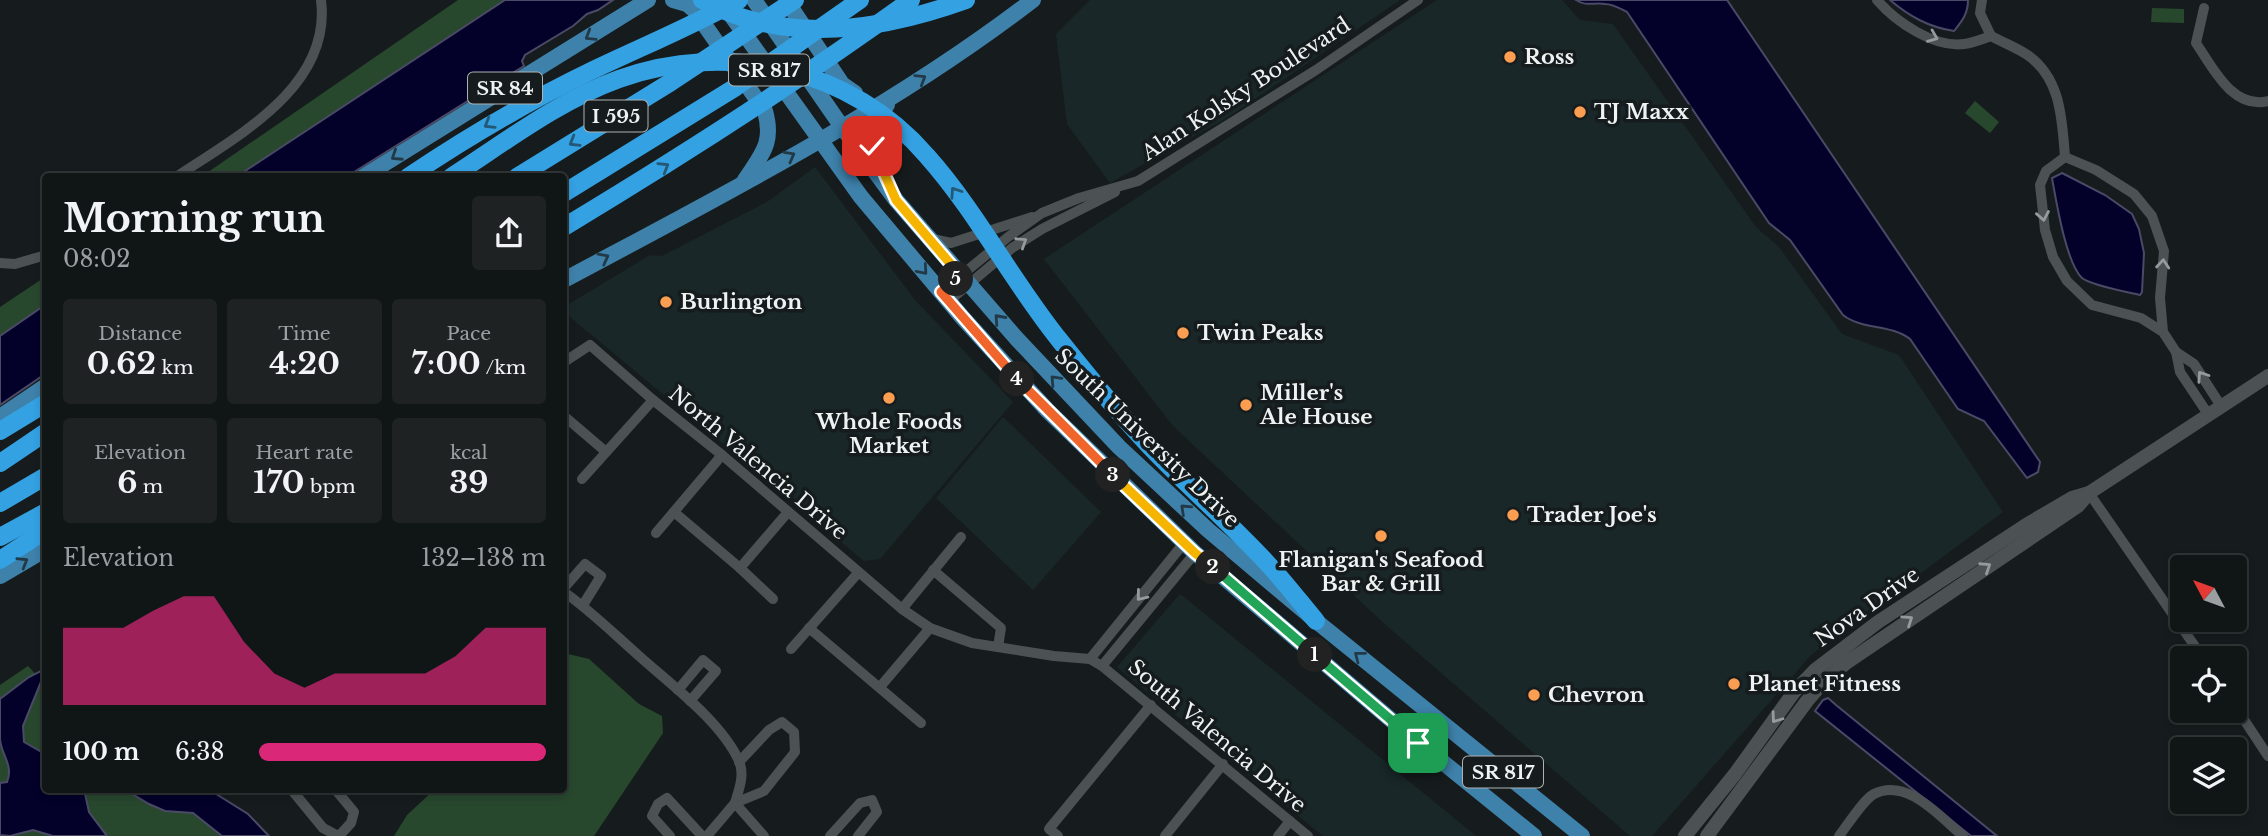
<!DOCTYPE html>
<html lang="en">
<head>
<meta charset="utf-8">
<style>
	body { margin:0; font-family:"Libre Baskerville",serif; background:#1e2223; color:#f1f3f6; height:100vh; display:flex; flex-direction:column; font-size:26px; white-space:nowrap }
	* { box-sizing:border-box; margin:0 }
	p { font-size:23px; color:#9c9fa1 }
	.icon { flex:none; width:38px; height:38px; fill:none; stroke:currentColor; stroke-width:2; stroke-linecap:round; stroke-linejoin:round }
	.map { position:relative; flex:1; overflow:hidden }
	.panel { position:absolute; left:42px; top:173px; width:525px; height:620px; display:flex; flex-direction:column; background:#101516; border-radius:7px; box-shadow:0 4px 10px #0003,0 0 0 2px #303435 }
	.panel>* { flex:none }
	.needle { width:46px; rotate:311deg }
	.fabs { position:absolute; left:2170px; top:555px; display:grid; gap:14px }
	.fabs a { display:grid; place-items:center; width:77px; height:77px; border-radius:7px; background:#101516; box-shadow:0 4px 10px #0003,0 0 0 2px #303435; font-size:35px }
	.pin { position:absolute; display:grid; place-items:center; width:60px; height:60px; color:#fff; margin:-30px; border-radius:14px; box-shadow:0 4px 10px #0006 }
	.km { position:absolute; width:35px; height:35px; margin:-18px; border-radius:50%; background:#222; color:#fff; font-size:19px; line-height:35px; text-align:center }
	.round { display:grid; place-items:center; flex:none; width:74px; height:74px; border-radius:7px; background:#1e2223 }
	.headline { display:flex; align-items:center; justify-content:space-between; height:119px; padding:0 21px }
	h1 { font-size:38px; font-weight:700; line-height:52px }
	.figures { display:grid; grid-template-columns:repeat(3,1fr); gap:10px; height:119px; padding:7px 21px }
	.figures div { display:grid; align-content:center; border-radius:7px; background:#1e2223; text-align:center }
	.figures b { font-size:30px; font-weight:700 }
	.figures small { font-size:19px; font-weight:400 }
	.figures p { font-size:19px }
	.chart { height:196px; padding:14px 21px }
	.chart p { display:flex; justify-content:space-between }
	.chart svg { width:100%; height:126px; margin-top:7px; fill:#db2777; opacity:.7 }
	ul { padding:0 21px; list-style:none; font-size:23px }
	li { display:grid; grid-template-columns:112px 84px 1fr; align-items:center; height:52px }
	li i { height:18px; border-radius:9px; background:#db2777 }
	.map>svg:first-child { display:block }
</style>
</head>
<body>
<div class="map">
<svg width="2268" height="836" viewBox="0 0 2268 836">
	<rect width="100%" height="100%" fill="#161c1d"/>
	<g fill="#192729">
		<polygon points="1090,0 1400,0 1230,116 1110,183 1067,124 1056,34"/>
		<polygon points="1437,0 1562,0 1580,20 1613,24 1756,227 1779,247 1842,334 1899,355 2003,512 1811,655 1652,836 1630,836 1388,627 1173,426 1044,259"/>
		<polygon points="815,167 915,300 1013,402 880,559 864,561 564,312 564,307 650,255 662,256 767,202"/>
		<polygon points="1003,417 1101,512 1033,590 936,498"/>
		<polygon points="1180,594 1183,596 1476,836 1323,836 1117,667"/>
	</g>
	<g fill="#28482e">
		<polygon points="458,0 505,0 236,177 201,177"/>
		<polygon points="2152,8 2184,9 2184,23 2151,22"/>
		<polygon points="1975,101 1999,122 1990,133 1965,113"/>
		<polygon points="45,277 45,305 0,336 0,307"/>
		<polygon points="564,653 589,659 639,704 662,716 663,733 594,836 394,836 407,815 435,789 564,789"/>
		<polygon points="28,666 45,684 46,789 189,789 252,836 0,836 0,685"/>
	</g>
	<g fill="#03002a" stroke="#4a4966" stroke-width="2">
		<polygon points="505,0 613,0 598,10 587,14 573,26 525,55 522,61 524,66 346,177 236,177"/>
		<path d="M1576 0H1727L2040 462 2038 472 2027 478 1984 421 1958 409 1910 339C1891 324 1862 330 1843 315L1790 240 1769 223 1627 12C1619 8 1613 4 1605 4 1594 2 1586 7 1576 0Z"/>
		<path d="M1890 0H1968C1968 14 1962 21 1954 31 1928 27 1909 16 1890 0Z"/>
		<path d="M2062 173 2105 195 2132 214 2139 229 2144 253 2142 292 2140 295C2127 292 2090 285 2082 278 2066 263 2056 200 2052 178Z"/>
		<polygon points="45,305 45,374 0,405 0,336"/>
		<path d="M43 670 45 672 23 726 24 742 45 754 46 789H84L89 812 107 836H53L33 830 10 836 0 835V783L7 782C14 765 1 755 0 739 0 726 0 712 0 699L29 677Z"/>
		<polygon points="1828,698 1836,705 1997,836 1971,836 1815,711 1823,700"/>
		<polygon points="124,789 208,789 248,814 269,836 222,836 193,813 165,811 149,804"/>
	</g>
	<g fill="none" stroke-linecap="round" stroke-linejoin="round">
		<g stroke="#4c5254" stroke-width="10">
			<path d="M1877 0C1896 22 1934 48 1964 44 1973 43 1983 39 1991 36L1980 13 1982 0"/>
			<path d="M2204 8 2196 43C2212 66 2232 110 2268 101"/>
			<path d="M1991 36C2002 42 2015 47 2026 54 2061 77 2062 119 2065 157"/>
			<path d="M176 177C237 136 332 87 321 0"/>
			<polyline points="933,239 951,243 1032,217"/>
			<polyline points="0,263 15,264 46,255"/>
			<polyline points="941,292 1008,237 1042,213 1079,198 1138,181 1316,70 1418,0"/>
			<polyline points="949,301 1012,248 1042,229 1115,192"/>
			<polyline points="2163,332 2160,298 2164,251 2152,216 2134,194 2096,170 2065,157 2046,171 2040,185 2045,230 2053,257 2067,281 2092,305 2141,318 2163,332 2176,352 2180,372 2208,414"/>
			<polyline points="2176,352 2194,364 2221,406"/>
			<polyline points="564,362 590,345 653,400 722,455 902,609 930,628 972,643 1054,656 1090,659 1102,666 1308,836"/>
			<polyline points="564,416 605,451"/>
			<polyline points="582,479 653,400"/>
			<polyline points="2089,493 2203,658"/>
			<polyline points="674,512 740,568 788,512"/>
			<polyline points="656,533 722,455"/>
			<polyline points="740,568 773,599"/>
			<polyline points="933,570 1001,628 998,647"/>
			<polyline points="564,588 585,564 601,576 583,605"/>
			<path d="M564 592C591 611 613 633 638 655 670 684 721 721 739 761 745 775 739 789 735 803L764 836"/>
			<polyline points="902,609 961,537"/>
			<polyline points="809,628 921,723"/>
			<polyline points="791,649 858,573"/>
			<polyline points="1090,659 1184,543"/>
			<polyline points="1102,666 1195,553"/>
			<polyline points="880,687 930,628"/>
			<polyline points="678,690 703,660 716,671 690,701"/>
			<polyline points="2235,706 2268,756"/>
			<polyline points="291,789 323,828 338,836"/>
			<polyline points="335,789 354,812 351,823 339,836"/>
			<polyline points="670,836 652,816 658,804 667,798 702,836"/>
			<polyline points="707,836 735,803 764,791 795,752 794,732 782,722 769,730 739,762"/>
			<polyline points="830,836 860,803 872,800 877,812 858,836"/>
			<polyline points="1058,836 1049,829 1151,705"/>
			<polyline points="1165,836 1223,764"/>
			<polyline points="1278,836 1290,821"/>
			<path d="M1839 836C1847 826 1863 800 1874 794 1907 777 1940 817 1963 836"/>
		</g>
		<g stroke="#4c5254" stroke-width="14">
			<polyline points="1685,836 1735,774 1794,692 1815,670 1878,622 2026,525 2072,498 2089,493"/>
			<polyline points="1707,836 1807,701 1824,681 1846,663 2078,506 2089,493 2268,376"/>
		</g>
		<g stroke="#3e81aa" stroke-width="16">
			<path d="M673 0 687 4 694 10 765 111C774 143 762 154 745 180"/>
			<polyline points="754,0 842,127 896,200 1017,339 1119,447 1208,530 1316,621 1582,836"/>
			<polyline points="786,0 842,84 855,93"/>
			<polyline points="726,8 861,197 962,317 1047,410 1195,553 1403,730 1534,836"/>
			<path d="M884 172C870 141 864 133 887 105"/>
			<polyline points="363,177 648,0"/>
			<path d="M564 280C723 195 890 110 1033 0"/>
			<polyline points="0,417 46,386"/>
			<polyline points="0,576 46,549"/>
		</g>
		<g stroke="#34a1e3" stroke-width="18">
			<path d="M702 0C784 46 880 31 966 0"/>
			<path d="M408 177C466 138 525 103 589 72 639 48 690 27 739 0"/>
			<path d="M451 177C504 143 558 101 619 79 726 40 852 68 927 156 977 212 1013 283 1061 342 1092 381 1123 419 1158 455 1194 492 1233 526 1268 564 1285 582 1300 602 1316 621"/>
			<polyline points="517,177 671,82 795,0"/>
			<polyline points="564,193 736,87 860,0"/>
			<path d="M564 227C682 156 799 81 911 0"/>
			<polyline points="0,431 46,403"/>
			<polyline points="0,463 46,432"/>
			<polyline points="0,503 46,476"/>
			<polyline points="0,537 46,512"/>
			<polyline points="0,560 46,530"/>
		</g>
	</g>
	<defs><path id="oneway-chevron" d="M-2-3.5L2.5 0L-2 3.5" fill="none" stroke-width="1.6" stroke-linecap="round" stroke-linejoin="round" transform="scale(1.75)"/></defs>
	<g stroke="#223a47">
		<use href="#oneway-chevron" transform="translate(590 36) rotate(148)"/>
		<use href="#oneway-chevron" transform="translate(921 79) rotate(-32)"/>
		<use href="#oneway-chevron" transform="translate(396 156) rotate(147)"/>
		<use href="#oneway-chevron" transform="translate(790 156) rotate(-29)"/>
		<use href="#oneway-chevron" transform="translate(604 258) rotate(-28)"/>
		<use href="#oneway-chevron" transform="translate(923 270) rotate(49)"/>
		<use href="#oneway-chevron" transform="translate(999 319) rotate(-132)"/>
		<use href="#oneway-chevron" transform="translate(1055 380) rotate(-133)"/>
		<use href="#oneway-chevron" transform="translate(1185 509) rotate(-137)"/>
		<use href="#oneway-chevron" transform="translate(23 562) rotate(-31)"/>
		<use href="#oneway-chevron" transform="translate(1359 656) rotate(-142)"/>
	</g>
	<g stroke="#959a9b">
		<use href="#oneway-chevron" transform="translate(1933 37) rotate(22)"/>
		<use href="#oneway-chevron" transform="translate(2043 216) rotate(80)"/>
		<use href="#oneway-chevron" transform="translate(1022 242) rotate(-33)"/>
		<use href="#oneway-chevron" transform="translate(2163 264) rotate(-85)"/>
		<use href="#oneway-chevron" transform="translate(2202 376) rotate(-124)"/>
		<use href="#oneway-chevron" transform="translate(1986 567) rotate(-33)"/>
		<use href="#oneway-chevron" transform="translate(1141 596) rotate(129)"/>
		<use href="#oneway-chevron" transform="translate(1908 620) rotate(-34)"/>
		<use href="#oneway-chevron" transform="translate(1776 718) rotate(126)"/>
	</g>
	<g stroke="#245876">
		<use href="#oneway-chevron" transform="translate(489 124) rotate(149)"/>
		<use href="#oneway-chevron" transform="translate(574 142) rotate(149)"/>
		<use href="#oneway-chevron" transform="translate(664 167) rotate(-31)"/>
		<use href="#oneway-chevron" transform="translate(955 192) rotate(-124)"/>
	</g>
	<g fill="none" stroke-linecap="round" stroke-linejoin="round">
		<g stroke="#fff" stroke-width="14">
			<polyline id="split-1" points="1315,655 1418,743"/>
		</g>
		<g stroke="#fff" stroke-width="14">
			<polyline id="split-2" points="1213,567 1315,655"/>
		</g>
		<g stroke="#fff" stroke-width="14">
			<polyline id="split-3" points="1113,475 1195,553 1213,567"/>
		</g>
		<g stroke="#fff" stroke-width="14">
			<polyline id="split-4" points="1017,379 1113,475"/>
		</g>
		<g stroke="#fff" stroke-width="14">
			<polyline id="split-5" points="956,279 941,292 1017,379"/>
		</g>
		<g stroke="#fff" stroke-width="14">
			<polyline id="split-6" points="872,146 896,200 960,275 956,279"/>
		</g>
		<use href="#split-1" stroke="#22a559" stroke-width="9"/>
		<use href="#split-2" stroke="#22a559" stroke-width="9"/>
		<use href="#split-3" stroke="#f5b400" stroke-width="9"/>
		<use href="#split-4" stroke="#f0652b" stroke-width="9"/>
		<use href="#split-5" stroke="#f0652b" stroke-width="9"/>
		<use href="#split-6" stroke="#f5b400" stroke-width="9"/>
	</g>
	<g fill="#fb9e51" stroke="#161c1d" stroke-width="2.5">
		<circle cx="1510" cy="57" r="7"/>
		<circle cx="1580" cy="112" r="7"/>
		<circle cx="666" cy="302" r="7"/>
		<circle cx="1183" cy="333" r="7"/>
		<circle cx="889" cy="398" r="7"/>
		<circle cx="1246" cy="405" r="7"/>
		<circle cx="1513" cy="515" r="7"/>
		<circle cx="1381" cy="536" r="7"/>
		<circle cx="1734" cy="684" r="7"/>
		<circle cx="1534" cy="695" r="7"/>
	</g>
	<g text-anchor="middle" stroke-width="7" stroke-linejoin="round" paint-order="stroke">
		<g fill="#161c1d" stroke="#adb2b2" stroke-width="2">
			<rect x="729" y="54.5" width="80" height="31" rx="5"/>
			<rect x="468" y="72.5" width="74" height="31" rx="5"/>
			<rect x="584.5" y="100.5" width="63" height="31" rx="5"/>
			<rect x="1463" y="756.5" width="80" height="31" rx="5"/>
		</g>
		<g font-size="19" font-weight="bold" fill="#eef2f2">
			<text x="769" y="77">SR 817</text>
			<text x="505" y="95">SR 84</text>
			<text x="616" y="123">I 595</text>
			<text x="1503" y="779">SR 817</text>
		</g>
		<g font-size="21" font-weight="bold" fill="#eef2f2" stroke="#161c1d" text-anchor="start">
			<text x="1524" y="64">Ross</text>
			<text x="1594" y="119">TJ Maxx</text>
			<text x="680" y="309">Burlington</text>
			<text x="1197" y="340">Twin Peaks</text>
			<text x="1260" y="400">Miller's<tspan x="1260" dy="24">Ale House</tspan></text>
			<text x="889" y="429" text-anchor="middle">Whole Foods<tspan x="889" dy="24">Market</tspan></text>
			<text x="1527" y="522">Trader Joe's</text>
			<text x="1381" y="567" text-anchor="middle">Flanigan's Seafood<tspan x="1381" dy="24">Bar &amp; Grill</tspan></text>
			<text x="1748" y="691">Planet Fitness</text>
			<text x="1548" y="702">Chevron</text>
		</g>
		<g font-size="21" fill="#eef2f2" stroke="#161c1d">
			<text transform="translate(1246 89) rotate(-33)" y="7">Alan Kolsky Boulevard</text>
			<text transform="translate(1147 438) rotate(44)" y="7">South University Drive</text>
			<text transform="translate(758 463) rotate(40)" y="7">North Valencia Drive</text>
			<text transform="translate(1867 607) rotate(-35)" y="7">Nova Drive</text>
			<text transform="translate(1217 736) rotate(40)" y="7">South Valencia Drive</text>
		</g>
	</g>
</svg>
<div class="fabs">
<a><svg class="needle" viewBox="-14 -14 28 28"><path d="M0-13l5 13h-10z" fill="#e53935"/><path d="M0 13l5-13h-10z" fill="#9c9fa1"/></svg></a>
<a><svg class="icon" aria-label="locate" viewBox="0 0 24 24"><circle cx="12" cy="12" r="6"/><path d="M12 2v4M12 18v4M2 12h4M18 12h4"/></svg></a>
<a><svg class="icon" aria-label="layers" viewBox="0 0 24 24"><path d="M12 4l9 5-9 5-9-5zM3 14l9 5 9-5"/></svg></a>
</div>
<div class="pin" style="left:1418px;top:743px;background:#1e9e55"><svg class="icon" aria-label="arrive" viewBox="0 0 24 24"><path d="M6 21V4h12l-3 4 3 4H6"/></svg></div>
<div class="pin" style="left:872px;top:146px;background:#d93025"><svg class="icon" aria-label="check" viewBox="0 0 24 24"><path d="M5 12l5 5 9-10"/></svg></div>
<b class="km" style="left:1315px;top:655px">1</b>
<b class="km" style="left:1213px;top:567px">2</b>
<b class="km" style="left:1113px;top:475px">3</b>
<b class="km" style="left:1017px;top:379px">4</b>
<b class="km" style="left:956px;top:279px">5</b>
<section class="panel">
<div class="headline"><div><h1>Morning run</h1><p>08:02</p></div><a class="round"><svg class="icon" aria-label="share" viewBox="0 0 24 24"><path d="M12 15V3M7 8l5-5 5 5M5 13v7h14v-7"/></svg></a></div>
<div class="figures">
<div><p>Distance</p><b>0.62<small> km</small></b></div>
<div><p>Time</p><b>4:20</b></div>
<div><p>Pace</p><b>7:00<small> /km</small></b></div>
</div>
<div class="figures">
<div><p>Elevation</p><b>6<small> m</small></b></div>
<div><p>Heart rate</p><b>170<small> bpm</small></b></div>
<div><p>kcal</p><b>39</b></div>
</div>
<div class="chart"><p><span>Elevation</span>132–138 m</p>
<svg viewBox="0 0 160 44" preserveAspectRatio="none"><path d="M0 44V17L10 17L20 17L30 11L40 6L50 6L60 22L70 33L80 38L90 33L100 33L110 33L120 33L130 27L140 17L150 17L160 17V44z"/></svg>
</div>
<ul>
<li><b>100 m</b>6:38<i style="width:100%"></i></li>
</ul>
</section>
</div>
</body>
</html>
